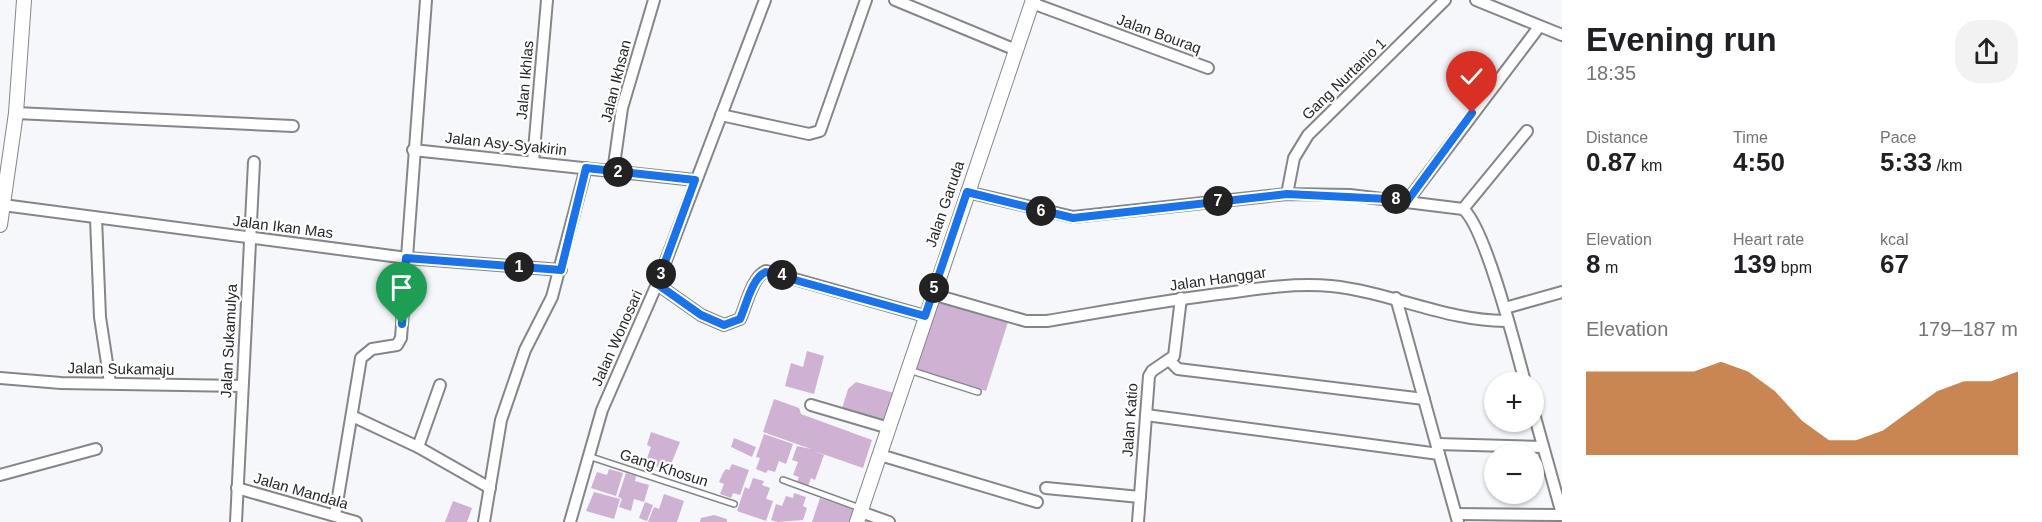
<!DOCTYPE html>
<html lang="en">
<head>
<meta charset="utf-8">
<style>
	body { margin:0; font-family:Helvetica,sans-serif; background:#f2f2f2; color:#202124; height:100vh; display:flex; flex-direction:column; font-size:22px; white-space:nowrap }
	* { box-sizing:border-box; margin:0 }
	p { font-size:20px; color:#757577 }
	.icon { flex:none; width:33px; height:33px; fill:none; stroke:currentColor; stroke-width:2; stroke-linecap:round; stroke-linejoin:round }
	.map { position:relative; flex:1; overflow:hidden }
	.side { display:flex; flex-direction:column; background:#fff; width:480px }
	.side>* { flex:none }
	.controls { position:absolute; left:1484px; top:372px; display:grid; gap:12px }
	.controls a { display:grid; place-items:center; width:60px; height:60px; border-radius:50%; background:#fff; box-shadow:0 2px 4px #0004; font-size:30px }
	.pin { position:absolute; display:grid; place-items:center; width:51px; height:51px; color:#fff; margin:-62px -26px; border-radius:50% 50% 50% 0; rotate:-45deg; box-shadow:0 0 6px #0007 }
	.pin .icon { rotate:45deg }
	.km { position:absolute; width:30px; height:30px; margin:-15px; border-radius:50%; background:#222; color:#fff; font-size:16px; line-height:30px; text-align:center }
	.round { display:grid; place-items:center; flex:none; width:63px; height:63px; border-radius:24px; background:#f2f2f2 }
	.overview { display:flex; align-items:center; justify-content:space-between; height:102px; padding:0 24px }
	h1 { font-size:33px; font-weight:700; line-height:45px }
	.metrics { display:grid; grid-template-columns:repeat(3,1fr); gap:9px; height:102px; padding:6px 24px }
	.metrics div { display:grid; align-content:center }
	.metrics b { font-size:26px; font-weight:700 }
	.metrics small { font-size:16px; font-weight:400 }
	.metrics p { font-size:16px }
	.chart { height:168px; padding:12px 24px }
	.chart p { display:flex; justify-content:space-between }
	.chart svg { width:100%; height:108px; margin-top:6px; fill:#b45309; opacity:.7 }
	main { display:flex; flex:1; min-height:0 }
	.map>svg:first-child { display:block }
</style>
</head>
<body>
<main>
<div class="map">
<svg width="1562" height="522" viewBox="0 0 1562 522">
	<rect width="100%" height="100%" fill="#f5f7fb"/>
	<g fill="#cfb1d3">
		<polygon points="936,299 1008,322 986,391 914,368"/>
		<polygon points="807,351 824,356 814,394 785,386 791,363 803,367"/>
		<polygon points="856,382 894,393 884,425 841,412 848,389"/>
		<polygon points="774,399 799,408 801,414 872,440 863,468 814,451 824,455 815,480 811,478 808,486 797,482 799,477 793,475 798,462 792,460 797,446 811,449 763,432"/>
		<polygon points="651,432 680,442 669,469 645,464 651,447 647,445"/>
		<polygon points="764,434 793,444 786,464 779,461 775,472 768,470 766,473 756,469 760,458 756,457"/>
		<polygon points="734,438 756,447 752,457 731,447"/>
		<polygon points="732,464 749,470 740,495 733,493 731,498 720,494 724,484 719,482 723,473 726,469 729,470"/>
		<polygon points="609,469 623,473 616,496 591,488 597,472 607,475"/>
		<polygon points="626,473 636,476 635,481 649,485 644,502 634,499 631,511 619,507 622,499 618,497"/>
		<polygon points="753,478 764,481 762,485 770,488 766,499 773,501 766,521 737,511 745,487 749,489"/>
		<polygon points="594,492 620,499 614,519 586,511"/>
		<polygon points="794,493 806,497 803,506 807,508 803,520 778,522 771,520 776,504 782,506 786,496 793,498"/>
		<polygon points="664,494 684,501 677,522 648,522 654,507 659,509"/>
		<polygon points="820,498 855,510 850,522 812,522"/>
		<polygon points="453,501 472,508 467,522 445,522"/>
		<polygon points="645,502 653,505 647,521 639,518"/>
		<polygon points="714,515 727,519 727,522 700,522 701,518"/>
	</g>
	<g fill="none" stroke-linecap="round" stroke-linejoin="round">
		<g stroke="#848689" stroke-width="8">
			<g id="service">
				<polyline points="909,370 978,392"/>
				<polyline points="588,456 734,504"/>
				<polyline points="783,480 860,508"/>
			</g>
		</g>
		<g stroke="#848689" stroke-width="14">
			<g id="minor">
				<polyline points="895,0 1016,50"/>
				<polyline points="1476,0 1562,35"/>
				<polyline points="1032,3 1208,68"/>
				<polyline points="16,113 293,126"/>
				<polyline points="721,115 809,134 820,131 866,0"/>
				<polyline points="413,150 695,180"/>
				<polyline points="533,162 547,0"/>
				<polyline points="613,172 622,108 654,0"/>
				<path d="M967 192 1073 217 1287 194 1350 195 1463 209C1485 226 1516 349 1525 382"/>
				<polyline points="1287,194 1294,158 1308,135 1445,0"/>
				<polyline points="1408,200 1539,27"/>
				<polyline points="3,205 407,258 561,270"/>
				<polyline points="1463,209 1527,131"/>
				<polyline points="96,218 100,317 110,383"/>
				<path d="M657 284 701 315 724 325 740 319C746 306 752 277 766 271L925 316"/>
				<path d="M932 294 1026 321H1047C1107 311 1166 300 1227 293 1261 288 1296 283 1331 286 1391 292 1448 322 1508 321"/>
				<polyline points="1396,298 1439,454"/>
				<polyline points="1505,308 1562,292"/>
				<polyline points="1170,361 1178,369 1424,399"/>
				<polyline points="0,378 61,383 242,386"/>
				<polyline points="811,405 889,428"/>
				<polyline points="1533,410 1562,514"/>
				<polyline points="1146,415 1439,454 1458,522"/>
				<polyline points="352,416 418,447 490,488"/>
				<polyline points="1437,444 1543,447"/>
				<polyline points="418,447 440,385"/>
				<polyline points="880,455 1037,502"/>
				<polyline points="0,475 96,449"/>
				<polyline points="237,488 356,522"/>
				<polyline points="1046,488 1140,497"/>
				<polyline points="861,512 889,522"/>
				<polyline points="1456,514 1562,515"/>
				<polyline points="335,515 361,358 372,349 397,345 401,338 426,0"/>
				<polyline points="236,522 254,162"/>
				<polyline points="484,522 501,420 525,350 552,297 586,168"/>
				<polyline points="570,522 602,410 657,284 765,0"/>
				<polyline points="1138,522 1149,376 1152,371 1174,356 1181,298"/>
			</g>
		</g>
		<g stroke="#848689" stroke-width="16">
			<g id="tertiary">
				<polyline points="0,225 16,113 24,0"/>
				<polyline points="857,522 1033,0"/>
			</g>
		</g>
		<use href="#service" stroke="#fff" stroke-width="5"/>
		<use href="#minor" stroke="#fff" stroke-width="10"/>
		<use href="#tertiary" stroke="#fff" stroke-width="14"/>
	</g>
	<g fill="none" stroke-linecap="round" stroke-linejoin="round">
		<g stroke="#fff" stroke-width="12">
			<path id="route" d="M402 324 406 258 561 270 586 168 695 180 657 284 701 315 724 325 740 319C746 306 752 277 766 272L925 316 967 192 1073 218 1287 194 1408 200 1472 113"/>
		</g>
		<use href="#route" stroke="#1a73e8" stroke-width="8"/>
	</g>
	<g text-anchor="middle" stroke-width="4.5" stroke-linejoin="round" paint-order="stroke">
		<g font-size="15" fill="#252627" stroke="#fff">
			<text transform="translate(1159 34) rotate(20)" y="5">Jalan Bouraq</text>
			<text transform="translate(1344 79) rotate(-44)" y="5">Gang Nurtanio 1</text>
			<text transform="translate(525 80) rotate(-85)" y="5">Jalan Ikhlas</text>
			<text transform="translate(616 81) rotate(-76)" y="5">Jalan Ikhsan</text>
			<text transform="translate(506 144) rotate(6)" y="5">Jalan Asy-Syakirin</text>
			<text transform="translate(945 204) rotate(-71)" y="5">Jalan Garuda</text>
			<text transform="translate(283 227) rotate(7)" y="5">Jalan Ikan Mas</text>
			<text transform="translate(1218 279) rotate(-8)" y="5">Jalan Hanggar</text>
			<text transform="translate(617 338) rotate(-66)" y="5">Jalan Wonosari</text>
			<text transform="translate(229 341) rotate(-87)" y="5">Jalan Sukamulya</text>
			<text transform="translate(121 369) rotate(1)" y="5">Jalan Sukamaju</text>
			<text transform="translate(1130 420) rotate(-86)" y="5">Jalan Katio</text>
			<text transform="translate(664 468) rotate(18)" y="5">Gang Khosun</text>
			<text transform="translate(301 491) rotate(16)" y="5">Jalan Mandala</text>
		</g>
	</g>
</svg>
<div class="controls">
<a>+</a>
<a>−</a>
</div>
<div class="pin" style="left:402px;top:324px;background:#1e9e55"><svg class="icon" aria-label="arrive" viewBox="0 0 24 24"><path d="M6 21V4h12l-3 4 3 4H6"/></svg></div>
<div class="pin" style="left:1472px;top:113px;background:#d93025"><svg class="icon" aria-label="check" viewBox="0 0 24 24"><path d="M5 12l5 5 9-10"/></svg></div>
<b class="km" style="left:519px;top:267px">1</b>
<b class="km" style="left:618px;top:172px">2</b>
<b class="km" style="left:661px;top:274px">3</b>
<b class="km" style="left:782px;top:275px">4</b>
<b class="km" style="left:934px;top:288px">5</b>
<b class="km" style="left:1041px;top:211px">6</b>
<b class="km" style="left:1218px;top:201px">7</b>
<b class="km" style="left:1396px;top:199px">8</b>
</div>
<section class="side">
<div class="overview"><div><h1>Evening run</h1><p>18:35</p></div><a class="round"><svg class="icon" aria-label="share" viewBox="0 0 24 24"><path d="M12 15V3M7 8l5-5 5 5M5 13v7h14v-7"/></svg></a></div>
<div class="metrics">
<div><p>Distance</p><b>0.87<small> km</small></b></div>
<div><p>Time</p><b>4:50</b></div>
<div><p>Pace</p><b>5:33<small> /km</small></b></div>
</div>
<div class="metrics">
<div><p>Elevation</p><b>8<small> m</small></b></div>
<div><p>Heart rate</p><b>139<small> bpm</small></b></div>
<div><p>kcal</p><b>67</b></div>
</div>
<div class="chart"><p><span>Elevation</span>179–187 m</p>
<svg viewBox="0 0 160 44" preserveAspectRatio="none"><path d="M0 44V10L10 10L20 10L30 10L40 10L50 6L60 10L70 18L80 30L90 38L100 38L110 34L120 26L130 18L140 14L150 14L160 10V44z"/></svg>
</div>
</section>
</main>
</body>
</html>
